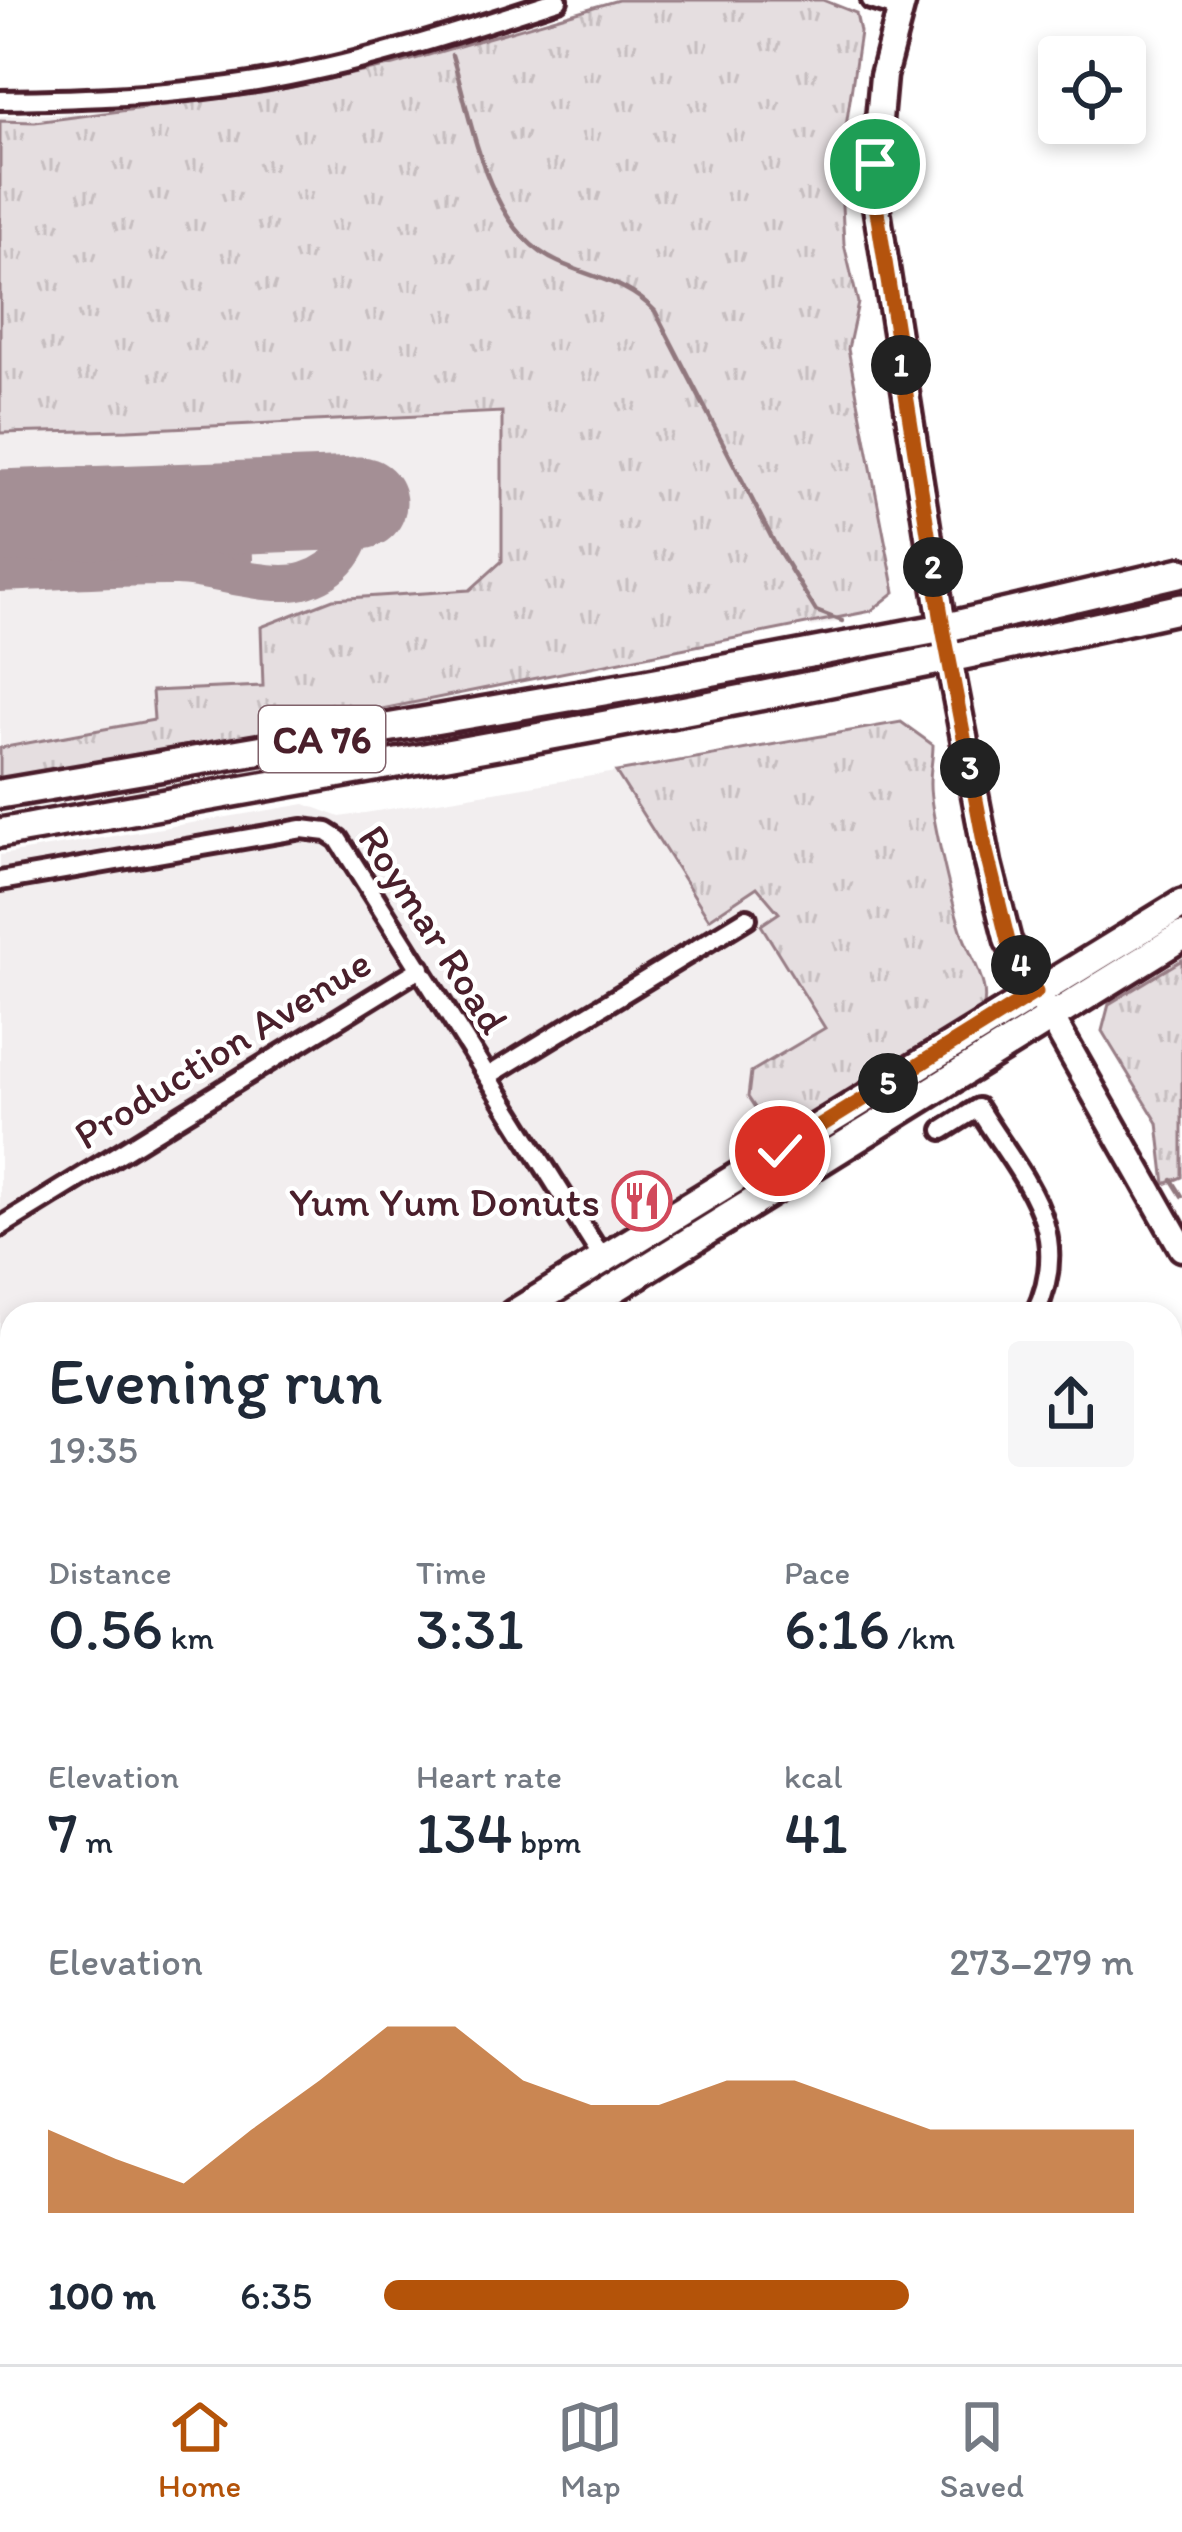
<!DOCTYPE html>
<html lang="en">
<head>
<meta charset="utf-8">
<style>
	body { margin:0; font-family:Itim,sans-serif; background:#f6f6f7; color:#1f2937; height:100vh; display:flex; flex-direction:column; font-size:45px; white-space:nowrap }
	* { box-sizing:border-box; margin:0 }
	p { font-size:39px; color:#747a83 }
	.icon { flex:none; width:66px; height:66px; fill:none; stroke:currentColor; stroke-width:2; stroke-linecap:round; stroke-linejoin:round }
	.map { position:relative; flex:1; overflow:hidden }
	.panel { position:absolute; left:0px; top:1302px; width:1182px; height:1062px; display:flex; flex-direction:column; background:#fff; border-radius:36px 36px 0 0; box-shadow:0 6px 18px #0003 }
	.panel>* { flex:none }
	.buttons { position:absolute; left:1038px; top:36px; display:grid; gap:24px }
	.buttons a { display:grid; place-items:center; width:108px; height:108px; border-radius:12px; background:#fff; box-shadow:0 6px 18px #0003; font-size:60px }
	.pin { position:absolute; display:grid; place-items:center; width:102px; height:102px; color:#fff; margin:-51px; border:6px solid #fff; border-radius:50%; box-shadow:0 3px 12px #0007 }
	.km { position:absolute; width:60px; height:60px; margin:-30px; border-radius:50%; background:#222; color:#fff; font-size:33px; line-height:60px; text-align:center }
	.round { display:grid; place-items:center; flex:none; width:126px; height:126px; border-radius:12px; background:#f6f6f7 }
	.headline { display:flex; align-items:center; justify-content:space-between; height:204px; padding:0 48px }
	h1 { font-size:66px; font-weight:600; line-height:90px }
	.figures { display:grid; grid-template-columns:repeat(3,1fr); gap:18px; height:204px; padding:12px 48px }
	.figures div { display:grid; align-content:center }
	.figures b { font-size:60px; font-weight:600 }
	.figures small { font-size:33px; font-weight:400 }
	.figures p { font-size:33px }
	.chart { height:336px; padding:24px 48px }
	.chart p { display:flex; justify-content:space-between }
	.chart svg { width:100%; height:216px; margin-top:12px; fill:#b45309; opacity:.7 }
	ul { padding:0 48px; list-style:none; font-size:39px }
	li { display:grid; grid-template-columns:192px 144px 1fr; align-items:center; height:90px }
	li i { height:30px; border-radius:15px; background:#b45309 }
	.menu { display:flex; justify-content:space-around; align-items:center; height:168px; border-top:3px solid #e0e1e3; background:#fff; font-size:33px; color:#747a83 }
	.menu a { display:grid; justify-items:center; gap:6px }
	.menu .active { color:#b45309 }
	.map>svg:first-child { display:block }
</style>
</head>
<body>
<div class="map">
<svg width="1182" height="2364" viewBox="0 0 1182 2364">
	<defs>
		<pattern id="grass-tufts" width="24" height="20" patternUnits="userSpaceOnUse" patternTransform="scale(3)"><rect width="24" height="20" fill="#e5dee0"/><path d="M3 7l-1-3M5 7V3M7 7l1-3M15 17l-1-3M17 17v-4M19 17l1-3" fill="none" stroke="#c6bec0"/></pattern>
	</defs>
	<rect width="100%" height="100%" fill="#fff"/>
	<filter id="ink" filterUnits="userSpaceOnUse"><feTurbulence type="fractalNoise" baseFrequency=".00833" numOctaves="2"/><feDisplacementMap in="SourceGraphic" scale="24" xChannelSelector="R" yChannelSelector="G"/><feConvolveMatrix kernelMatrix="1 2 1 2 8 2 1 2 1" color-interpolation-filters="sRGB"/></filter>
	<g filter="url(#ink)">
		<g fill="#f2eeef">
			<polygon points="462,46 843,598 844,621 811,627 792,607 0,746 0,116 88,113 300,85"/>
			<polygon points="616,772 709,918 757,887 779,914 761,926 825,1028 779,1144 498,1314 12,1314 12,1609 0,1616 0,855 305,804 340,817"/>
		</g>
		<g fill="url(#grass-tufts)" stroke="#987e86" stroke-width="3">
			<polygon points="618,0 823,0 856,13 860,32 840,167 844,244 858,303 848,349 895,592 871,611 262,733 0,779 0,748 154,720 152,691 263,686 261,627 333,599 470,590 502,561 502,412 128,430 0,433 0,121 35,122 268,92 394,65"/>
			<path d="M901 722 933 745C933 758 930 769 930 782 929 809 952 901 961 930 970 959 995 987 980 1018L779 1144 748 1097 751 1072 825 1028 761 925 779 913 757 887 709 919 616 772Z"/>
			<polygon points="1182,960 1182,1177 1165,1184 1158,1123 1102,1031 1109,1004"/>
			<polygon points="1182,1868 1182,2364 929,2364 938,2352 1170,2352 1170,1885 1177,1881"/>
		</g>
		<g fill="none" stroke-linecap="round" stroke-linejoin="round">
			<g stroke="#91787e" stroke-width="4.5">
				<path d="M452 55C473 123 486 230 558 262 594 279 627 281 655 311L776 546 816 611 842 621"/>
				<polyline points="1172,1180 1182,1196"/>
			</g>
			<g stroke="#a48f95" stroke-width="36">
				<polyline points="201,567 226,566 235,559 233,508"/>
				<path d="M0 574C59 572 118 567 177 568 214 569 272 591 306 580 344 568 356 540 360 503"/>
			</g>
			<polyline stroke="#a48f95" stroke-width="93" points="0,516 360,503"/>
			<g stroke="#4a1f2b" stroke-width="26">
				<g id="minor">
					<polyline points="871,0 899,9"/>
					<path d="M0 100C85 99 172 96 256 82 359 65 459 32 558 0"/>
					<polyline points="0,881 302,829 327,832 338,839 606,1264"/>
					<polyline points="488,1076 747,918"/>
					<path d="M943 1130 978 1108C1021 1178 1076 1229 1035 1314"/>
					<polyline points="0,1227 421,968"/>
					<polyline points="1170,1435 1182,1439"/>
					<polyline points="1170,1542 1182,1546"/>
					<polyline points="0,1668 12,1687"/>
					<polyline points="215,2352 257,2364"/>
					<polyline points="0,2354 12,2351"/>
				</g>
			</g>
			<g stroke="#4a1f2b" stroke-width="33">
				<g id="secondary">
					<polyline points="903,0 883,76 873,186 943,628 988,863 1008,941 1182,1248"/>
					<polyline points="1170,1417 1182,1385"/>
					<polyline points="911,2364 920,2352"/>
				</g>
			</g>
			<g stroke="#4a1f2b" stroke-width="36">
				<g id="primary">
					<polyline points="514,1314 1182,904"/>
					<polyline points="573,1314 1182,936"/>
					<polyline points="0,1632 12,1625"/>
					<polyline points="0,1664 12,1657"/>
				</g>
			</g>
			<g stroke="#4a1f2b" stroke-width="36">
				<g id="trunk">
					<polyline points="0,794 645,684 943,628 1182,572"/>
					<path d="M0 833C395 764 790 696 1182 608"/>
				</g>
			</g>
			<use href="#minor" stroke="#fff" stroke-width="16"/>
			<use href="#secondary" stroke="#fff" stroke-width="24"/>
			<use href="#primary" stroke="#fff" stroke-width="27"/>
			<use href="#trunk" stroke="#fff" stroke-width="27"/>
		</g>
	</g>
	<g fill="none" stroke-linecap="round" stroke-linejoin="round" filter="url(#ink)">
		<g stroke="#fff" stroke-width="24">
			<polyline id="route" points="780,1151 1036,992 1008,941 985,847 943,628 873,186 875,164"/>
		</g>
		<use href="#route" stroke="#b45309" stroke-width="15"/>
	</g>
	<defs>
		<g id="restaurant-ring" transform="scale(3)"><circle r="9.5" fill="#fff" stroke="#d1495b" stroke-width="1.5"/><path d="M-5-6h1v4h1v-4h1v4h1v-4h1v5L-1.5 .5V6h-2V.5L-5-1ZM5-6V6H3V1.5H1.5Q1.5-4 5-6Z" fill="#d1495b"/></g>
	</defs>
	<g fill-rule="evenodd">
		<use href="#restaurant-ring" x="642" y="1201"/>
	</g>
	<g text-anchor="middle" stroke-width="9" stroke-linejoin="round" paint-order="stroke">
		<rect fill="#fff" stroke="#80626b" stroke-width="3" x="259" y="706" width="126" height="66" rx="9"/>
		<g font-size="39" font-weight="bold" fill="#4a1f2b">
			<text x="322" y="753">CA 76</text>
		</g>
		<g font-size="42" fill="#4a1f2b" stroke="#fff">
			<text transform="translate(434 929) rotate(57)" y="15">Roymar Road</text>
			<text transform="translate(222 1048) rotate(-32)" y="15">Production Avenue</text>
		</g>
		<g font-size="42" fill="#4a1f2b" stroke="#fff" text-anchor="end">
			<text x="600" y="1216">Yum Yum Donuts</text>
		</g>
	</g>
</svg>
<div class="buttons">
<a><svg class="icon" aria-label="locate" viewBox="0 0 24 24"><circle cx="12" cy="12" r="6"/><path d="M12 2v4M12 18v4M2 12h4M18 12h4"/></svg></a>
</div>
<div class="pin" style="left:875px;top:164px;background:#1e9e55"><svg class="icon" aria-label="arrive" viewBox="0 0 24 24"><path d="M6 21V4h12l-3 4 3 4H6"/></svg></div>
<div class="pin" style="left:780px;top:1151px;background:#d93025"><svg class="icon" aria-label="check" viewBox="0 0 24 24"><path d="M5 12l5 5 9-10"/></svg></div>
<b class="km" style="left:901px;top:365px">1</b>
<b class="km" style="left:933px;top:567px">2</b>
<b class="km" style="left:970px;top:768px">3</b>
<b class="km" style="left:1021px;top:965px">4</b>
<b class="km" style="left:888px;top:1083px">5</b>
<section class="panel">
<div class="headline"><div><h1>Evening run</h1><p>19:35</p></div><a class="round"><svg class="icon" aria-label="share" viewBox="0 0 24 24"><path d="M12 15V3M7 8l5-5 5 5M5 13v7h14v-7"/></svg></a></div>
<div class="figures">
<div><p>Distance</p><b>0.56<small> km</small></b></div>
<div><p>Time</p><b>3:31</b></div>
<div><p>Pace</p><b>6:16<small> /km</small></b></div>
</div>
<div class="figures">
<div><p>Elevation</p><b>7<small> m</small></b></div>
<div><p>Heart rate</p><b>134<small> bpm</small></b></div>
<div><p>kcal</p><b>41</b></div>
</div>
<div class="chart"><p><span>Elevation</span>273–279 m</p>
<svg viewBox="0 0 160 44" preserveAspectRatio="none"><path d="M0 44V27L10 33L20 38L30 27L40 17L50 6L60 6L70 17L80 22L90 22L100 17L110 17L120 22L130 27L140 27L150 27L160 27V44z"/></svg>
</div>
<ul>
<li><b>100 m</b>6:35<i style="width:70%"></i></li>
</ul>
</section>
</div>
<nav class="menu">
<a class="active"><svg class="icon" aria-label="home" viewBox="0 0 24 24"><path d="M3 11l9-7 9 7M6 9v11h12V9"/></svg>Home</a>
<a><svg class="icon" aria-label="map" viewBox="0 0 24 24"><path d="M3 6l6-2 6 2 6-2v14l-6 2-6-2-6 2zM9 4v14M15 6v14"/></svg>Map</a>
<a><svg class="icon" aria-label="saved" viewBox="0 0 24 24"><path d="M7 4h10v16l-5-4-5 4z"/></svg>Saved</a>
</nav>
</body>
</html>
